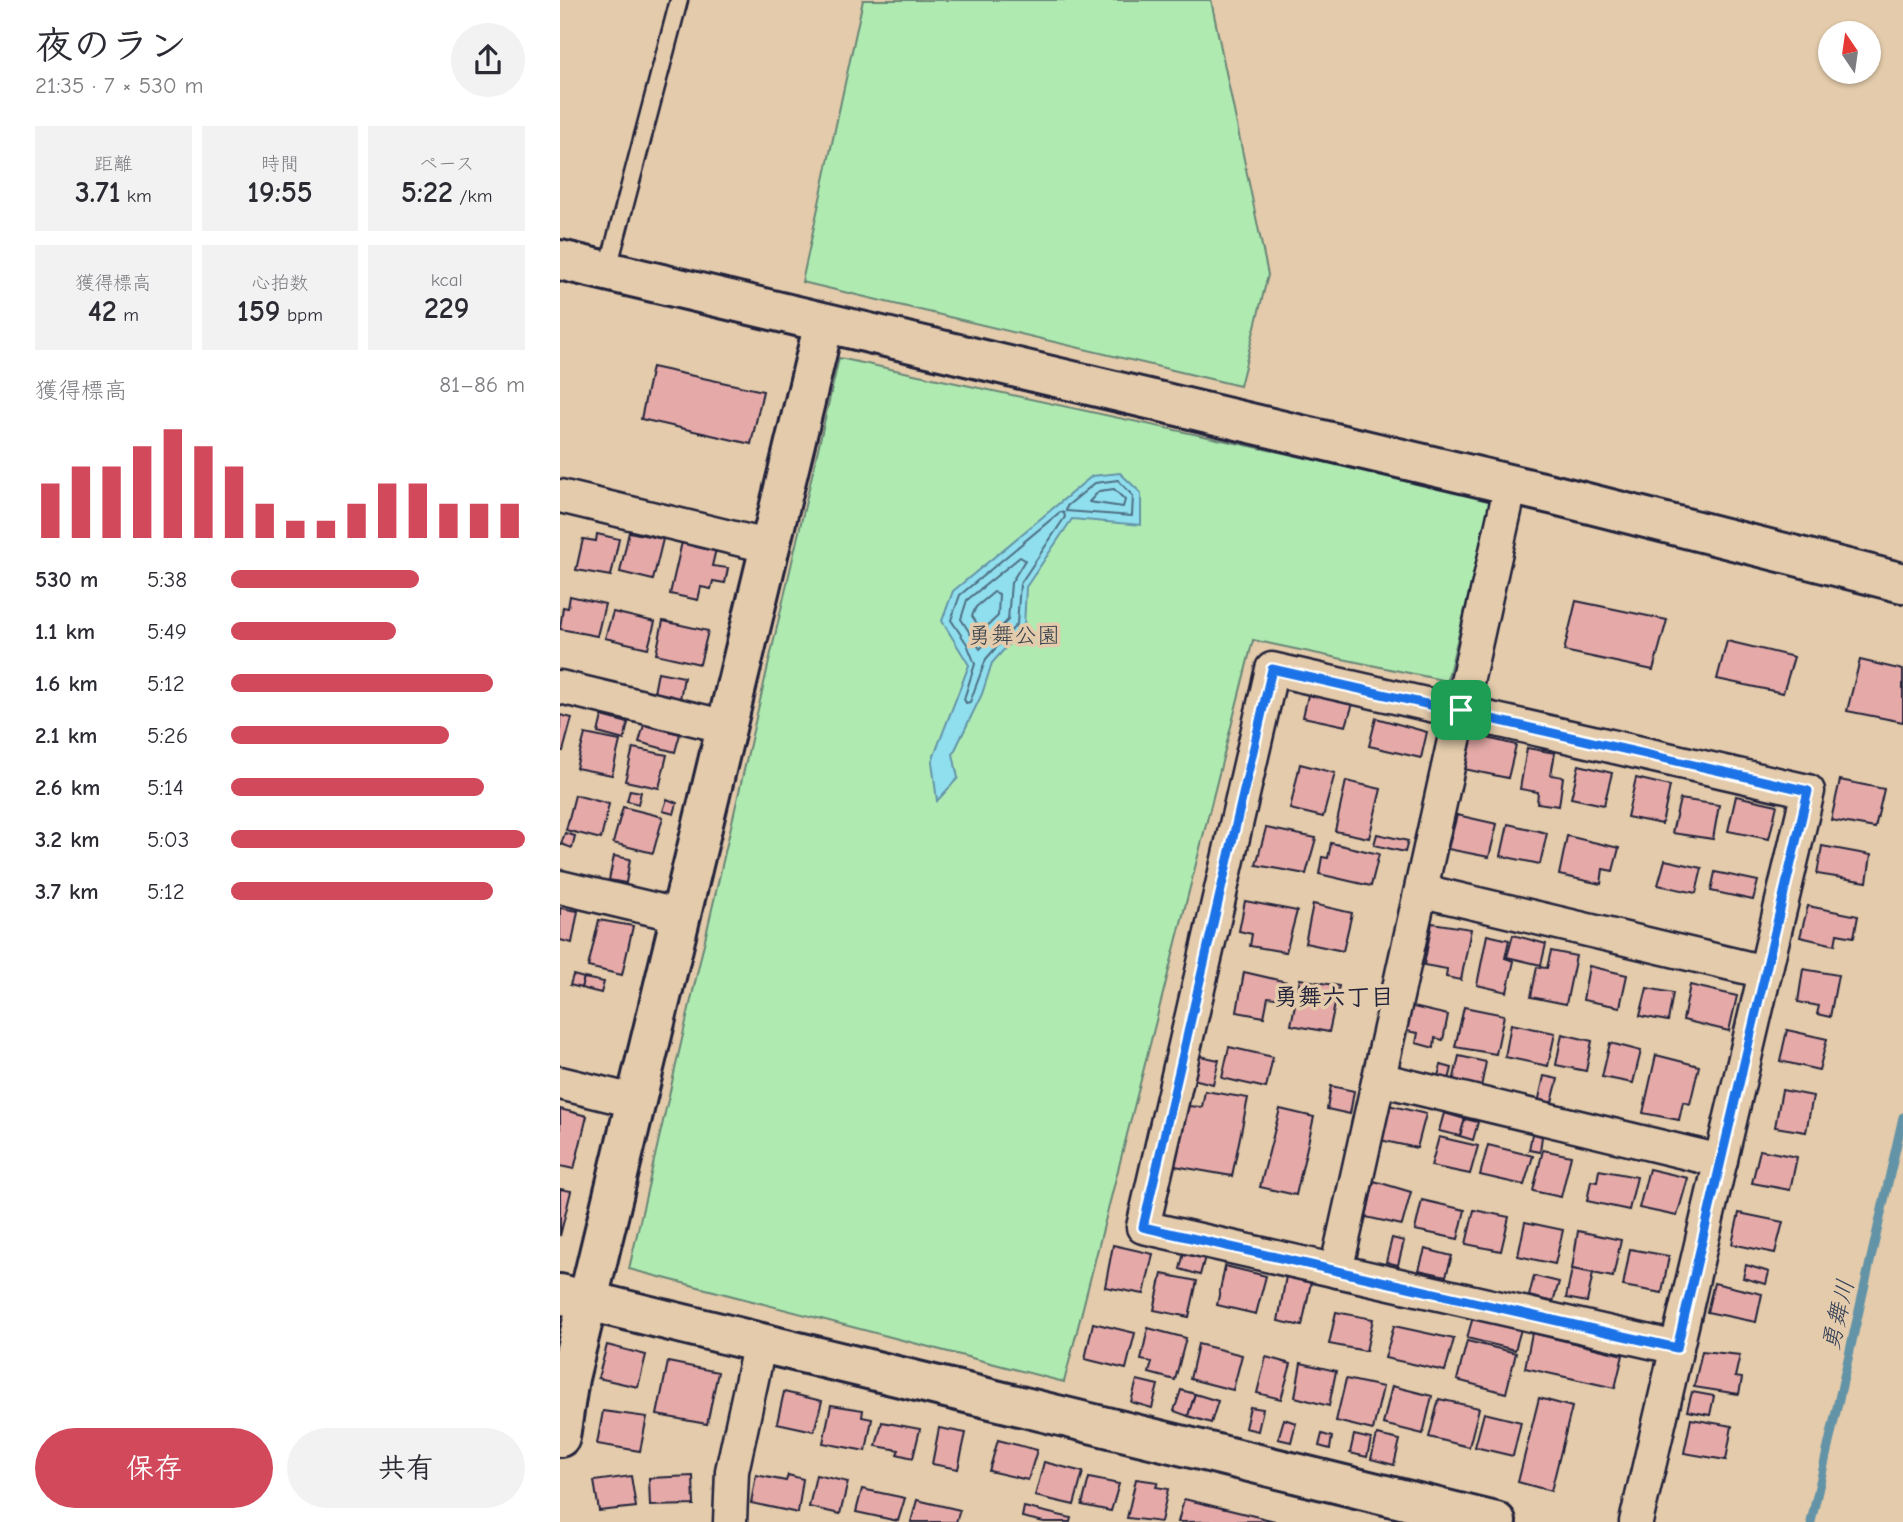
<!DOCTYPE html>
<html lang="ja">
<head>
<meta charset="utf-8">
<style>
	body { margin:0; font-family:"Comic Neue","Klee One",sans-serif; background:#f2f2f3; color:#2b2b33; height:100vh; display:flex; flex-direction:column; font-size:26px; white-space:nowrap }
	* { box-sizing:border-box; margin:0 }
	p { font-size:23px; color:#7c7c81 }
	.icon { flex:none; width:38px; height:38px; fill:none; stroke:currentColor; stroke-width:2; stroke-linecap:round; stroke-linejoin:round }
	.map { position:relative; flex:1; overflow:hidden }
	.side { display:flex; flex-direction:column; background:#fff; width:560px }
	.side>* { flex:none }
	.needle { width:46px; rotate:347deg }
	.fabs { position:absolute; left:1258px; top:21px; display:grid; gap:14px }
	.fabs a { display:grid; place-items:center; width:63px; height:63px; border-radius:50%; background:#fff; box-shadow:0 2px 5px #0004; font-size:35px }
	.pin { position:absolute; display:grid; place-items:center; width:60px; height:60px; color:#fff; margin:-30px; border-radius:14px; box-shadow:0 4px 10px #0006 }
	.round { display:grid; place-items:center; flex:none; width:74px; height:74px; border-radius:37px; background:#f2f2f3 }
	.overview { display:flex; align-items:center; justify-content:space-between; height:119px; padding:0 35px }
	h1 { font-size:38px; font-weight:800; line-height:52px }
	.figures { display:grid; grid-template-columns:repeat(3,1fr); gap:10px; height:119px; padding:7px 35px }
	.figures div { display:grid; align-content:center; border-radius:0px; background:#f2f2f3; text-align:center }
	.figures b { font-size:30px; font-weight:800 }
	.figures small { font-size:19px; font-weight:400 }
	.figures p { font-size:19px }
	.chart { height:196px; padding:14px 35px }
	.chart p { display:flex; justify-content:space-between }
	.chart svg { width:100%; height:126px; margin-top:7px; stroke:#d1495b; stroke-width:6 }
	.primary-button { display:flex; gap:14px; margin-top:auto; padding:14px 35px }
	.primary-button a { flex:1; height:80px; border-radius:42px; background:#d1495b; color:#fff; font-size:28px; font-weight:800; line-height:80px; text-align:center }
	.primary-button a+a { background:#f2f2f3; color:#2b2b33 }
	ul { padding:0 35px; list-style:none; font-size:23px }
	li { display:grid; grid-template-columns:112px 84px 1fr; align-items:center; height:52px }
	li i { height:18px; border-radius:9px; background:#d1495b }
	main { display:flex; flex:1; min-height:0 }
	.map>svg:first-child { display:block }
</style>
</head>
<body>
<main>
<section class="side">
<div class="overview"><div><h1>夜のラン</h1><p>21:35 · 7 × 530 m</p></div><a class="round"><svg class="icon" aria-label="share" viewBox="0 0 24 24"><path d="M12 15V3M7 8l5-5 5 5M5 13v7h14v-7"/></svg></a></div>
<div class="figures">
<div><p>距離</p><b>3.71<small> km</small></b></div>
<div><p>時間</p><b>19:55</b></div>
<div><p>ペース</p><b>5:22<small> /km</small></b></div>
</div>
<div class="figures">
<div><p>獲得標高</p><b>42<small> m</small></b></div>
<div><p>心拍数</p><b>159<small> bpm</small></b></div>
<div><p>kcal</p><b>229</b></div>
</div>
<div class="chart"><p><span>獲得標高</span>81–86 m</p>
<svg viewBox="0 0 160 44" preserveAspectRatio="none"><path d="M5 44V25M15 44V19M25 44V19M35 44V12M45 44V6M55 44V12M65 44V19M75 44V32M85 44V38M95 44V38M105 44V32M115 44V25M125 44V25M135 44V32M145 44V32M155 44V32"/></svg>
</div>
<ul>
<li><b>530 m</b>5:38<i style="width:64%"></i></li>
<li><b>1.1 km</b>5:49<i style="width:56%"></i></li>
<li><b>1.6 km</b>5:12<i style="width:89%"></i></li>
<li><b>2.1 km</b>5:26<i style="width:74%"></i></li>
<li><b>2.6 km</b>5:14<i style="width:86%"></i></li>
<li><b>3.2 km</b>5:03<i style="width:100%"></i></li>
<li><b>3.7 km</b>5:12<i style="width:89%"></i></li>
</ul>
<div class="primary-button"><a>保存</a><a>共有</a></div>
</section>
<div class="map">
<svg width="1343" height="1522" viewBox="0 0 1343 1522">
	<rect width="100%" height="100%" fill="#e3cbab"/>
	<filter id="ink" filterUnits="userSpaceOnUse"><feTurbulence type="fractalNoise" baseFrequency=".0143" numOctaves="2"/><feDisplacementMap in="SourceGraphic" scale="14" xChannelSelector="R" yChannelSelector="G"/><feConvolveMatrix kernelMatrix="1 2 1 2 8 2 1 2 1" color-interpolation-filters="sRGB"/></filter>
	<g filter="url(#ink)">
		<g fill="#afebb1" stroke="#688676" stroke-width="2">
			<polygon points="303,0 651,0 708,275 680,386 242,282"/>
			<polygon points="279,358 933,498 887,681 693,640 504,1382 69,1269"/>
		</g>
		<polygon fill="#90dfee" stroke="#6493a6" stroke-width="2" points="560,473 581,493 581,525 512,519 466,587 464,627 432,663 422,694 393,754 398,778 377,801 372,761 409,665 382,621 393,591 532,476"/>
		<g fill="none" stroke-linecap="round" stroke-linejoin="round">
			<g stroke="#4e6e83" stroke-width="2">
				<polygon points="558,480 573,496 572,516 506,511 507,506 535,483"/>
				<polygon points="554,489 565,500 563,507 529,502 539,491"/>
				<polygon points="500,512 504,513 505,517 460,584 457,624 426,659 410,702 406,703 404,699 415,664 407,644 391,620 400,595"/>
				<polygon points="460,557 465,560 451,583 448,620 420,649 401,619 407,600"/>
				<polygon points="434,592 439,594 438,616 422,631 412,616 416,607"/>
			</g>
			<polyline stroke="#6493a6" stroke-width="9" points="1251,1522 1343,1117"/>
		</g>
		<g fill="#e5aaa8" stroke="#22223b" stroke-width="2">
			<polygon points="92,367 203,391 191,444 81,419"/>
			<polygon points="69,532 103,539 93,580 60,572"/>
			<polygon points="37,534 59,539 51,576 16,570 23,539 36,541"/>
			<polygon points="122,542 156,549 152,566 168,568 165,583 153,581 151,589 141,587 138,600 110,594"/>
			<polygon points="10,596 45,604 37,636 0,629 3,607 8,608"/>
			<polygon points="1016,601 1107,620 1093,670 1004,651"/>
			<polygon points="53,612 95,622 88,648 45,638"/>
			<polygon points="103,621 148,631 140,664 96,654"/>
			<polygon points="1167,641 1234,657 1223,693 1157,679"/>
			<polygon points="1300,660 1343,670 1343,722 1287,711"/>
			<polygon points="98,672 124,677 120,699 94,693"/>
			<polygon points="749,691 794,700 786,726 743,717"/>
			<polygon points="0,715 12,718 3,751 0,751"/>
			<polygon points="42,716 68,723 64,740 38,733"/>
			<polygon points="816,718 867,732 861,758 809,746"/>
			<polygon points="84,725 120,734 115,752 79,742"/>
			<polygon points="25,734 60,741 52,775 16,768"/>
			<polygon points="911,734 956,745 948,778 904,769"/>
			<polygon points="73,748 107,755 99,788 65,781"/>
			<polygon points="967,748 995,753 991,775 1003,777 999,806 977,803 978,792 960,789"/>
			<polygon points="740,764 775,773 763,817 730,809"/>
			<polygon points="1019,765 1052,773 1044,805 1011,798"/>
			<polygon points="1076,778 1110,786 1102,824 1067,817"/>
			<polygon points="1280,780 1324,789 1315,828 1271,820"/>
			<polygon points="786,781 821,789 809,838 775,831"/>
			<polygon points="70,790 81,792 78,804 67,801"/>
			<polygon points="15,795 49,804 41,839 6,830"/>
			<polygon points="1176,796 1217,805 1209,839 1168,831"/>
			<polygon points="107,799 117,803 114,814 103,811"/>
			<polygon points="1120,799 1159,805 1153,839 1112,833"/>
			<polygon points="63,807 103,817 93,853 53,843"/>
			<polygon points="897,815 937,824 929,857 888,849"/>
			<polygon points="948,824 987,833 980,864 941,856"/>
			<polygon points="706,828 756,838 746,874 696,865"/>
			<polygon points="5,833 15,836 12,848 1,844"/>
			<polygon points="817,834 848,841 845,852 814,845"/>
			<polygon points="1007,836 1059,848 1053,871 1043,869 1041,884 999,875"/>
			<polygon points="771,843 819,854 811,886 759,874 762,857 768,858"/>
			<polygon points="1262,846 1311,855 1307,882 1257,874"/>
			<polygon points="54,856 70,859 66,883 49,880"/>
			<polygon points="1105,860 1142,868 1136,893 1098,885"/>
			<polygon points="1155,872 1198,881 1193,900 1151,891"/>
			<polygon points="685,901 737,911 726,952 690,946 692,934 679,931"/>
			<polygon points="753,904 792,913 783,951 745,943"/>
			<polygon points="1248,906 1298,916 1294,937 1277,934 1275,945 1240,937"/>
			<polygon points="0,908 18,911 12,943 0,940"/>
			<polygon points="39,920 73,926 62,975 28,967"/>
			<polygon points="872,923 911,929 901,980 886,977 887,969 864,965"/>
			<polygon points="927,935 949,940 945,958 954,961 947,992 917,985"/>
			<polygon points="953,935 986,944 981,965 947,957"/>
			<polygon points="991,951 1016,956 1006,1004 971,997 977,967 987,968"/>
			<polygon points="1029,966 1067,975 1060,1007 1023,1000"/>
			<polygon points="1243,969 1278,975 1270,1017 1257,1014 1259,1006 1238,1002"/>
			<polygon points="684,972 727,982 723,999 708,997 704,1017 677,1012"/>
			<polygon points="13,975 24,978 21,988 10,985"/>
			<polygon points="24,978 44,982 41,993 21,988"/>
			<polygon points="740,979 779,986 769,1032 731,1025"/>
			<polygon points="1130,985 1177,996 1169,1031 1123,1020"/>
			<polygon points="1087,988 1113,993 1108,1021 1080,1016"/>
			<polygon points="849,1006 888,1015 883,1040 875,1038 874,1048 856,1043 858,1033 841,1030"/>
			<polygon points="904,1007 944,1015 936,1054 895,1047"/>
			<polygon points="951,1024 995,1033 988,1066 945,1057"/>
			<polygon points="1227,1030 1267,1039 1259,1070 1220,1061"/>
			<polygon points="1002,1034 1032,1041 1026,1071 996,1065"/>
			<polygon points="1050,1043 1081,1051 1073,1083 1042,1077"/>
			<polygon points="669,1047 713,1057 706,1088 662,1078"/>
			<polygon points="635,1055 659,1060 653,1084 629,1078"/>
			<polygon points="1096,1055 1139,1066 1130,1104 1123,1102 1119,1120 1083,1113"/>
			<polygon points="899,1056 926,1062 921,1087 893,1082"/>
			<polygon points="881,1065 892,1068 889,1080 878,1076"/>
			<polygon points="984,1076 998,1079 991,1106 978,1103"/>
			<polygon points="771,1086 794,1091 790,1114 767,1109"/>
			<polygon points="1222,1090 1253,1096 1246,1132 1215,1127"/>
			<polygon points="645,1091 688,1098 672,1176 615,1166 626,1106 642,1107"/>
			<polygon points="828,1105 866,1114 857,1148 820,1140"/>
			<polygon points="0,1109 27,1116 14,1169 0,1166"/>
			<polygon points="720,1109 754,1117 736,1195 700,1187"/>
			<polygon points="884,1113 905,1119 900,1136 879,1131"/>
			<polygon points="905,1119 918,1122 913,1140 900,1136"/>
			<polygon points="972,1134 982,1136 980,1152 969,1150"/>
			<polygon points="879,1137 918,1146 910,1174 871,1166"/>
			<polygon points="928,1145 973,1156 964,1185 920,1175"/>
			<polygon points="983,1150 1011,1156 1001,1197 973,1191"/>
			<polygon points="1200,1150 1237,1157 1230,1190 1192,1183"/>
			<polygon points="1089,1169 1128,1178 1117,1216 1079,1208"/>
			<polygon points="1039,1170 1077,1177 1069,1210 1027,1201 1031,1181 1037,1182"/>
			<polygon points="814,1181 851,1192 842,1225 806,1217"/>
			<polygon points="0,1189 11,1191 0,1236"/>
			<polygon points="862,1200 905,1210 898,1239 855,1230"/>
			<polygon points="914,1210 949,1217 941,1251 906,1244"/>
			<polygon points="1179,1213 1223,1222 1215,1253 1172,1244"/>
			<polygon points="965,1222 1003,1230 995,1264 958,1256"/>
			<polygon points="1018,1231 1061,1240 1053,1277 1012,1269"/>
			<polygon points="832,1238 844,1241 838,1265 826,1262"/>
			<polygon points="553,1245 593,1254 584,1294 545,1287"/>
			<polygon points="625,1248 646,1253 640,1275 620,1269"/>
			<polygon points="865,1249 892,1256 886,1276 859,1270"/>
			<polygon points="1070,1249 1109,1256 1102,1293 1063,1286"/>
			<polygon points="1186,1265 1209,1272 1206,1284 1183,1278"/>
			<polygon points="665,1266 706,1276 696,1314 657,1305"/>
			<polygon points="1012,1269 1033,1273 1027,1302 1006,1298"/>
			<polygon points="602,1274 637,1281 629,1317 594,1310"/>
			<polygon points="726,1276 751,1282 742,1326 718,1321"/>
			<polygon points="974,1276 999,1282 993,1302 969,1296"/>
			<polygon points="1154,1283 1202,1294 1196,1322 1147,1312"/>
			<polygon points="776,1312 813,1319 806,1351 769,1344"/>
			<polygon points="913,1317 961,1329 955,1350 907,1338"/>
			<polygon points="533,1323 575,1333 566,1369 525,1359"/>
			<polygon points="834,1326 894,1339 885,1371 825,1358"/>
			<polygon points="588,1328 626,1338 615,1380 589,1373 592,1362 581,1360"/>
			<polygon points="972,1333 1063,1355 1055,1388 965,1368"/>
			<polygon points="907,1341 956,1353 946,1393 897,1380"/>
			<polygon points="638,1344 682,1355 673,1390 630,1379"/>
			<polygon points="47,1345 86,1355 78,1387 38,1378"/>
			<polygon points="1142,1351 1180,1355 1175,1377 1182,1378 1179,1394 1134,1387"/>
			<polygon points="706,1357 731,1364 721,1399 697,1393"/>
			<polygon points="108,1362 158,1372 147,1424 97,1415"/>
			<polygon points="741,1363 776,1371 769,1406 735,1397"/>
			<polygon points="786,1379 823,1387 813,1430 776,1421"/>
			<polygon points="577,1380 598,1385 592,1408 571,1402"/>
			<polygon points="832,1386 872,1396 863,1434 823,1424"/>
			<polygon points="621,1390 635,1394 628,1416 614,1411"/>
			<polygon points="224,1392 262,1401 254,1431 217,1423"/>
			<polygon points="1132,1392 1154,1396 1150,1415 1127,1411"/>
			<polygon points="635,1394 658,1401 651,1423 628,1416"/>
			<polygon points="979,1398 1012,1407 991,1491 958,1482"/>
			<polygon points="879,1399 919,1408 909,1447 869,1437"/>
			<polygon points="271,1405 303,1410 302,1417 312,1419 306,1451 263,1443"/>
			<polygon points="690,1407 703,1409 698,1431 685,1428"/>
			<polygon points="43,1411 87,1417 80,1451 37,1444"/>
			<polygon points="924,1413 961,1422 953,1456 915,1447"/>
			<polygon points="724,1419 736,1423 731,1442 718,1439"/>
			<polygon points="1131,1419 1172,1426 1166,1460 1124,1453"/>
			<polygon points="322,1422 360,1429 353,1458 337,1454 339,1450 316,1446"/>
			<polygon points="379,1428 406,1433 398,1469 372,1464"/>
			<polygon points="762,1434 772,1437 770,1449 759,1446"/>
			<polygon points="794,1435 811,1439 807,1457 790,1453"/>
			<polygon points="817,1435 840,1440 834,1465 811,1459"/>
			<polygon points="438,1440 477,1450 468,1480 429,1471"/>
			<polygon points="484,1462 523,1472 514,1505 475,1496"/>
			<polygon points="196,1475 226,1481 228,1475 243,1479 238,1513 191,1503"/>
			<polygon points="256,1475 288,1482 280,1514 249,1507"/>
			<polygon points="71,1476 76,1507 39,1511 34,1481"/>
			<polygon points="133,1476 134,1505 90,1506 89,1478"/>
			<polygon points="529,1478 559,1484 551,1511 522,1505"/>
			<polygon points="576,1479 598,1482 596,1487 608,1489 601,1522 567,1518"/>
			<polygon points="302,1489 345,1498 338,1521 296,1512"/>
			<polygon points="624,1499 715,1521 618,1522"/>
			<polygon points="357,1500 400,1510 396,1522 351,1522"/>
			<polygon points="464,1507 511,1518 510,1522 484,1522 462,1517"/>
		</g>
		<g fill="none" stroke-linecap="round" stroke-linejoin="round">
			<g stroke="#22223b" stroke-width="21">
				<polyline id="service" points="47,272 119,0"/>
			</g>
			<g stroke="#22223b" stroke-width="37">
				<g id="minor">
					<polyline points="0,496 211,547"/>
					<polyline points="0,687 167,727"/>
					<polyline points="0,887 122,916"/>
					<polyline points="863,891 1205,972"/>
					<polyline points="819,1079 1161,1161"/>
					<polyline points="0,1083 78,1102"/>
					<polyline points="776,1271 951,484"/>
					<polyline points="170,1522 172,1471 200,1342"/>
					<path d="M1076 1522C1133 1278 1190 1035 1248 791L712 669 583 1227 1117 1348"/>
				</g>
			</g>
			<g stroke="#22223b" stroke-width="44">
				<g id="tertiary">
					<polyline points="0,260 995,495 1343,583"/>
					<polyline points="0,1294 936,1522"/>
					<polyline points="0,1437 9,1378 264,323"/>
				</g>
			</g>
			<use href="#service" stroke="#e3cbab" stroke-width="16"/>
			<use href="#minor" stroke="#e3cbab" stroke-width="32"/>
			<use href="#tertiary" stroke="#e3cbab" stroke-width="38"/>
		</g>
	</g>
	<g fill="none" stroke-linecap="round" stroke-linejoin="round" filter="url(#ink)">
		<g stroke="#fff" stroke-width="14">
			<polygon id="route" points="712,669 1248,791 1117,1348 583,1227"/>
		</g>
		<use href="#route" stroke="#1a73e8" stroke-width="9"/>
	</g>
	<g text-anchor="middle" stroke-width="7" stroke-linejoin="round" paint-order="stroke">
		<g font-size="23" fill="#37404d" stroke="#e3cbab">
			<text x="454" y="643">勇舞公園</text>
		</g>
		<g font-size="24" font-weight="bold" fill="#22223b" stroke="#e3cbab">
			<text x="774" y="1005">勇舞六丁目</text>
		</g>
		<g font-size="24" font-style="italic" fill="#323e56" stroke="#e3cbab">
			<text transform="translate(1278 1315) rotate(-77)" y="8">勇舞川</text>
		</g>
	</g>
</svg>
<div class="fabs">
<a><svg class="needle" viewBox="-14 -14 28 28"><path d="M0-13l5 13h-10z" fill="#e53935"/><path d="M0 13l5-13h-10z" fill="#7c7c81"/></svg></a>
</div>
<div class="pin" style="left:901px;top:710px;background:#1e9e55"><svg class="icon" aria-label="arrive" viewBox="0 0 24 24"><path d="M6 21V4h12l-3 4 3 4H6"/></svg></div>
</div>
</main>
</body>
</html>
